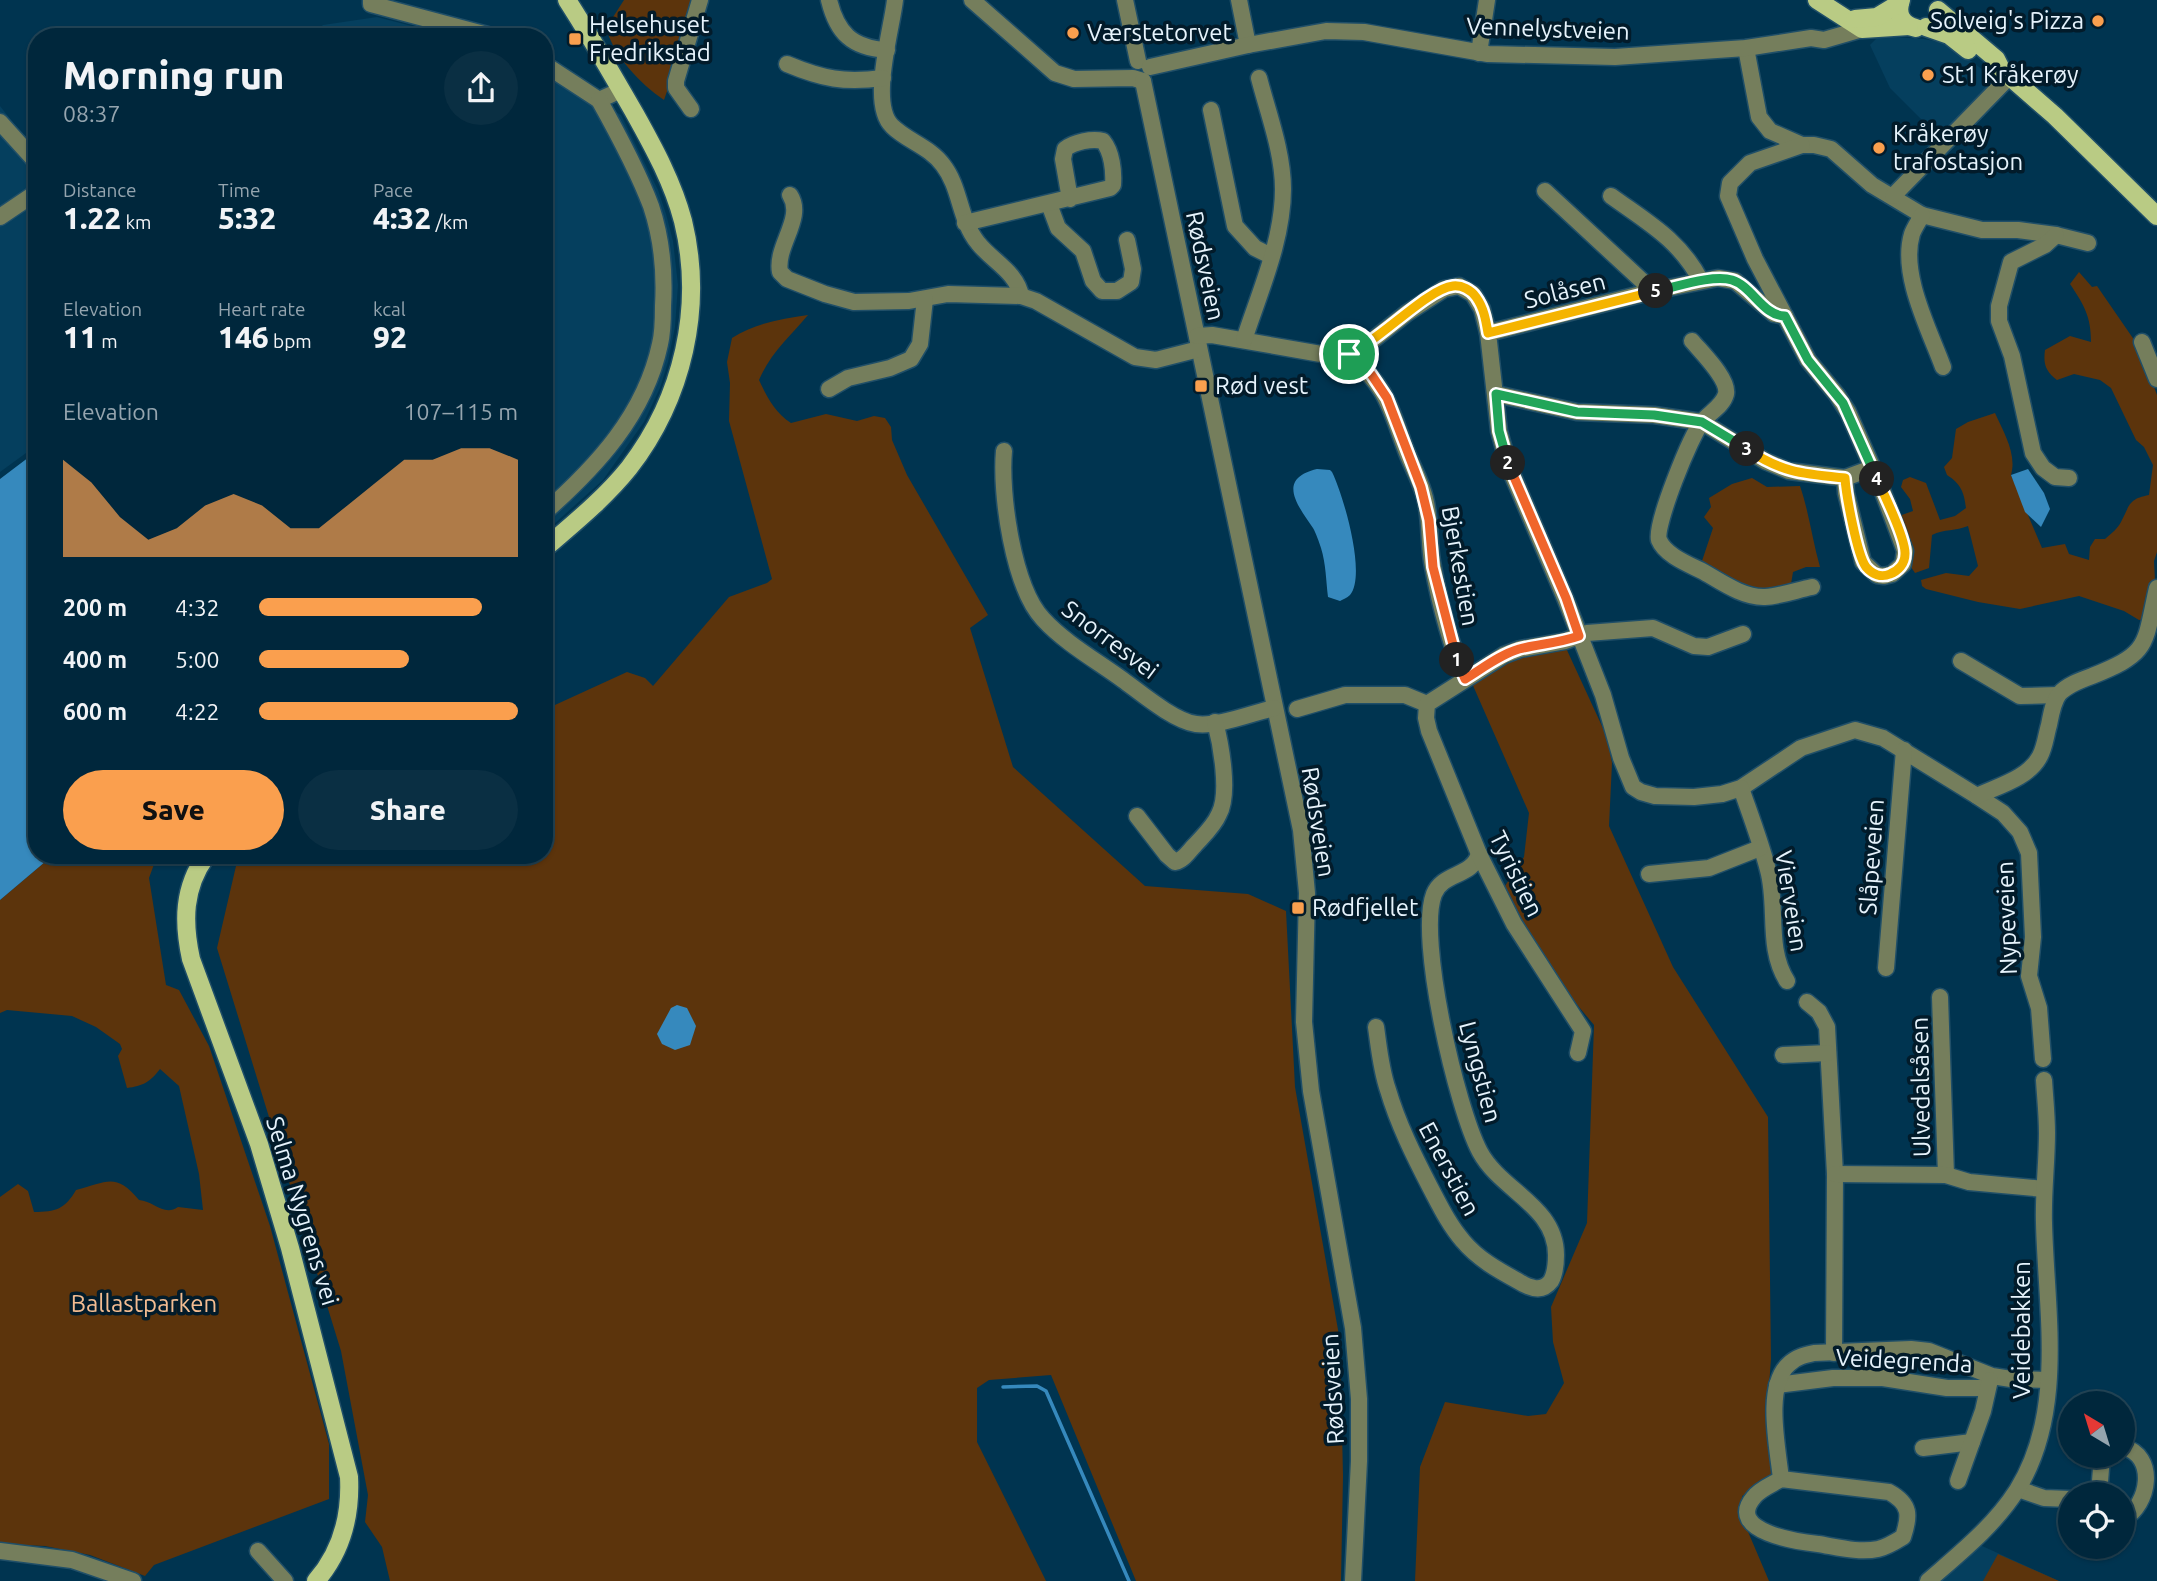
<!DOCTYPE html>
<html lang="en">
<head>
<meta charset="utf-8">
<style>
	body { margin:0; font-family:Ubuntu,sans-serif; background:#0a2f43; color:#f1f3f6; height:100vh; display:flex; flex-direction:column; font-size:26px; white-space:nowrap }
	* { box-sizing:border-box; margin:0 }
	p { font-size:23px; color:#95a5af }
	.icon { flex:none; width:38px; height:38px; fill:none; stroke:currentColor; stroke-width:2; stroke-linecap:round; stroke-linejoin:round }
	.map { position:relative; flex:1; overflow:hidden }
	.sheet { position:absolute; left:28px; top:28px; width:525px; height:836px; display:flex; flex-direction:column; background:#00273c; border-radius:28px; box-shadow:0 2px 5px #0004,0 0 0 2px #224456 }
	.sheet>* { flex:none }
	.needle { width:46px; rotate:322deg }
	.controls { position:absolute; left:2058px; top:1391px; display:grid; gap:14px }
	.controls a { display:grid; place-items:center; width:77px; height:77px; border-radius:50%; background:#00273c; box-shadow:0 2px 5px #0004,0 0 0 2px #224456; font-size:35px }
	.pin { position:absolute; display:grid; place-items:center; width:60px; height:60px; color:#fff; margin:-30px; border:4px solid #fff; border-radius:50%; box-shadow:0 2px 7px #0007 }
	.km { position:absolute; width:35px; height:35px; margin:-18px; border-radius:50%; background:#222; color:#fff; font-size:19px; line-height:35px; text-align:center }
	.round { display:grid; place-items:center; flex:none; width:74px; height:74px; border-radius:37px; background:#0a2f43 }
	.headline { display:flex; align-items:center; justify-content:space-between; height:119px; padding:0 35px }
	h1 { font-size:38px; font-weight:800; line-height:52px }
	.metrics { display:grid; grid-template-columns:repeat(3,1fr); gap:10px; height:119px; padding:7px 35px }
	.metrics div { display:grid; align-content:center }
	.metrics b { font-size:30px; font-weight:800 }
	.metrics small { font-size:19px; font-weight:400 }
	.metrics p { font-size:19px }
	.chart { height:196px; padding:14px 35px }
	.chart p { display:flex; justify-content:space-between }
	.chart svg { width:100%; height:126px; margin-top:7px; fill:#fa9f4e; opacity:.7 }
	.action { display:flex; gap:14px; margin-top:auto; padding:14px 35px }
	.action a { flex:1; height:80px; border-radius:42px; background:#fa9f4e; color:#111; font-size:28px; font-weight:800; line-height:80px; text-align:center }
	.action a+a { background:#0a2f43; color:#f1f3f6 }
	ul { padding:0 35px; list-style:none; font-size:23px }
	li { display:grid; grid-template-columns:112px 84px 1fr; align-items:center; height:52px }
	li i { height:18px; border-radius:9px; background:#fa9f4e }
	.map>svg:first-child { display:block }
</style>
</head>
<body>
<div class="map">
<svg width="2157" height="1581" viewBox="0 0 2157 1581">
	<rect width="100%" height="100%" fill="#003450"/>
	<g fill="#053f5e">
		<polygon points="377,17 454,37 310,37 323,25"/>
		<polygon points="1879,36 1924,39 1949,44 1992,77 1993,82 1948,128 1940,132 1932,130 1890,88 1870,45"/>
		<polygon points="544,70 621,115 658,190 666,214 673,241 678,285 675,327 668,362 660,388 644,422 603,480 544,533"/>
		<polygon points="0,106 37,153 37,445 0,472"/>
		<polygon points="1980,1545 2059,1581 1938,1581"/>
	</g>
	<g fill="#5c340c">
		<path d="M624 0H698L664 100C640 84 614 56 606 28Z"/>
		<path d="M2079 272 2092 287 2097 286 2139 347 2157 395V552L2154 561 2155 581 2144 619 2139 620 2124 611 2079 596 2020 609 1978 602 1926 589 1922 586 1921 580 1946 573 1969 576 1978 566 1968 526C1956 531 1944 529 1932 535L1929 568 1915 573 1911 567 1908 544 1896 517 1913 511 1910 499 1901 487 1903 480 1910 477 1926 483 1940 520 1955 516 1966 508C1964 492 1961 484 1947 475L1944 467 1952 458 1956 429 1968 422 1995 413C2004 433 2017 454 2011 475L2042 548 2065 544 2069 554 2089 560 2090 547 2095 539H2105C2111 534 2118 528 2121 522 2130 505 2128 499 2149 495L2153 465 2144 447 2136 440 2111 388 2100 380 2074 374 2057 380C2046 371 2043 365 2045 350L2070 336 2091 342C2091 316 2084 305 2070 284Z"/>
		<path d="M808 315C790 337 771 352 759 380 767 397 775 413 791 423L826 414 857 421 874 416 885 418 891 427 892 440 907 475 988 615 970 628 1013 767 1145 886 1248 894 1286 911 1295 1087 1340 1341 1343 1476 1341 1581H1136L1051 1375 989 1380 977 1388V1442L1046 1581H390L382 1547 365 1522 368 1495 341 1351 217 948 236 866 246 856H544V710L627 672 645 678 653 686 729 597 767 583 772 579 729 421 730 383 727 362 732 338C755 323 782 319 808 315Z"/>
		<path d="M1752 478 1767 487 1800 486C1809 512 1812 539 1820 567H1806L1793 572 1791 584 1766 592 1730 582 1701 564 1713 528 1704 517 1711 507 1709 498 1732 484Z"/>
		<polygon points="1566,648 1607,737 1612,763 1609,826 1673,967 1768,1117 1771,1359 1767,1412 1779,1476 1742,1496 1746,1527 1769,1581 1415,1581 1420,1467 1445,1402 1528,1416 1546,1414 1564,1383 1553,1342 1551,1307 1587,1223 1594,1025 1539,959 1503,889 1524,857 1529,813 1471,681 1500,662"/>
		<path d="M52 856H157L149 878 166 985 179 990 209 1046 270 1226 329 1444V1499L154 1565 145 1576 90 1555 45 1546 0 1544V1197L18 1184 28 1191 34 1212C56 1212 65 1209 76 1190 107 1182 116 1172 139 1200 154 1201 164 1217 178 1207L203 1210 199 1174 179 1086 160 1069C150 1082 143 1086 127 1088L118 1056 122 1049 120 1044 96 1027 72 1016 7 1010 0 1013V900Z"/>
		<polygon points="1998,1554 2059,1581 1983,1581"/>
	</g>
	<g fill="#3689bd">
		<polygon points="37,451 37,856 52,856 0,900 0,479"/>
		<path d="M1317 469 1330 470 1332 472C1343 494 1367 575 1350 595 1347 598 1343 599 1340 601L1328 597C1326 581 1326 564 1321 548 1319 542 1316 533 1313 528 1299 507 1275 479 1317 469Z"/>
		<polygon points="2028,469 2044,493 2050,509 2041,527 2025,512 2011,475"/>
		<polygon points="677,1005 687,1008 696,1026 690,1045 675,1050 662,1044 657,1034 671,1008"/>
	</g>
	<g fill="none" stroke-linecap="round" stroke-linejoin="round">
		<polyline stroke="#3689bd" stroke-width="3.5" points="1003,1387 1037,1386 1046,1391 1129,1581"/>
		<g stroke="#204f68" stroke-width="19">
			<g id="minor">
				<polyline points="371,0 371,4 495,37"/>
				<path d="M829 0C837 33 852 48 887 50"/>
				<path d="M895 0C892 29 869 104 892 126 907 141 930 147 943 165 961 188 959 220 978 243 992 261 1017 272 1021 296"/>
				<polyline points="972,0 1055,73 1074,79 1133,78 1143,81"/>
				<polyline points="1125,0 1138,61"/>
				<polyline points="1239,0 1248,45"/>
				<polyline points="1746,48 1759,117 1770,131 1802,145 1814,145 1831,149 1872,185 1922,215 1982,230 2018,230 2056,235 2088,243"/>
				<polyline points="1479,53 1487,0"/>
				<polyline points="544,64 599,100 621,90"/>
				<path d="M787 64C823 79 844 83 883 78"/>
				<polyline points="1150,67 1248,45 1326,31 1364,32 1488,54 1615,57 1746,48 1811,38 1824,40 1862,29"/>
				<polyline points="1143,81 1301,830 1307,893 1304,1022 1311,1091 1353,1328 1359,1399 1359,1461 1353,1581"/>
				<polyline points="691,109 676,88 676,81 700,0"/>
				<polyline points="1211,110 1235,226 1255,248 1271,256"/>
				<polyline points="0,122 37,163"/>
				<polyline points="1802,145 1750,163 1730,183 1728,196 1755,259 1808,360 1837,395 1848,412 1881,487 1905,551 1903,564 1892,574 1884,576 1877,575 1863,562 1846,493 1845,478"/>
				<polyline points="1545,191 1653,291"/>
				<path d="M790 195C805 218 775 246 780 272L787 279 825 294 854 302 909 301 948 294 1021 296 1036 301 1135 357 1156 360 1199 349"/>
				<path d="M1611 196C1647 222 1680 240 1701 281"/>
				<polyline points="1893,196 2010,76"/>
				<polyline points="1049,204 1058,228 1083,251 1093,281 1102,291 1117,291 1131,282 1133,269 1127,240"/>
				<path d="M1922 215C1919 221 1914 228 1912 234 1900 274 1929 329 1943 367"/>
				<polyline points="0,217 37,192"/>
				<path d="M965 223 1110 188 1113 185C1114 171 1112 152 1103 141 1092 138 1074 142 1065 149L1063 159 1070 199"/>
				<polyline points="2056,235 2045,245 2011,262 1999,306 1999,321 2012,356 2033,453 2043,468 2055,477 2069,478"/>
				<polyline points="1488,333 1653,291 1718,278 1735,281 1774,314 1785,316"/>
				<polyline points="1197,336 1212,335 1321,354 1349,354 1369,343 1407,313 1444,289 1459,286 1473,294 1482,309 1488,333 1499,431 1509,467 1565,598 1603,695 1621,758 1633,787 1641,792 1655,796 1694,797 1722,794 1741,788 1801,748 1855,730 1883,738 1977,796 2003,813 2020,832 2029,853 2033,937 2029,976 2039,1008 2043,1059"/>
				<path d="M1244 340C1260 291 1283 240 1283 189 1283 152 1268 113 1259 78"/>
				<path d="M1692 341C1702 353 1729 379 1726 394 1723 406 1709 413 1702 422 1691 435 1654 526 1659 540 1665 555 1688 564 1702 571 1720 581 1743 598 1765 597 1781 596 1797 590 1812 587"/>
				<polyline points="2142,342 2157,379"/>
				<path d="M1349 354C1389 390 1389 406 1407 453 1413 468 1421 482 1425 498 1431 520 1428 544 1433 567 1440 605 1450 643 1465 679"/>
				<polyline points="829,389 848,378 890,368 911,359 920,344 925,299"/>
				<polyline points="1496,394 1577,412 1654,415 1702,422 1765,461 1789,471 1845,478 1872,468"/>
				<path d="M1004 451C1000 493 1013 587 1043 619 1065 643 1097 661 1123 680 1141 693 1174 721 1196 724 1218 727 1252 713 1274 708"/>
				<path d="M544 513C596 467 645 415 660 344 663 332 663 319 663 306 665 272 662 239 651 206 637 169 618 134 599 100"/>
				<polyline points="1961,661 2020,696 2058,695"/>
				<polyline points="1297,709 1345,695 1405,695 1427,704"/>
				<path d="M1741 788C1750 814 1761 843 1768 870 1778 906 1766 948 1787 981"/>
				<path d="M1977 796C1998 786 2029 778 2040 756 2045 747 2046 735 2049 725 2051 715 2053 702 2059 694 2067 685 2081 680 2092 676 2150 653 2144 646 2157 588"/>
				<path d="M1137 816 1167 855 1175 862C1184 860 1189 851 1195 845 1204 835 1214 826 1219 814 1230 794 1221 744 1215 722"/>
				<polyline points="1649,874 1709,868 1760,848"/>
				<polyline points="1886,968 1904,750"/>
				<polyline points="1940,997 1946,1175"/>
				<polyline points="1807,1002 1819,1012 1827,1027 1835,1174 1834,1353"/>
				<path d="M1376 1027C1379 1048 1381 1070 1388 1090 1398 1124 1414 1156 1430 1187 1440 1206 1449 1225 1463 1241 1478 1259 1498 1270 1518 1281 1529 1288 1542 1293 1551 1281 1555 1274 1556 1263 1556 1255 1556 1206 1501 1191 1480 1152 1457 1109 1417 938 1434 894 1443 872 1472 877 1479 854"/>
				<polyline points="1578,1053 1583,1031 1514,924 1479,854 1429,731 1426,718 1427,704 1504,655 1520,649 1565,641 1587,633 1653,628 1694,646 1708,647 1743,634"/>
				<polyline points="1783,1055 1828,1053"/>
				<polyline points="1835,1174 1946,1175 1969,1182 2044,1189"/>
				<polyline points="1777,1385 1833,1378 1883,1378 1947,1388 1987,1388"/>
				<path d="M2123 1447C2157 1455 2150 1505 2123 1519"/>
				<polyline points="1923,1448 1972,1442"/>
				<path d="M1781 1479 1889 1492C1911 1504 1910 1516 1903 1537 1895 1542 1887 1547 1878 1549 1859 1553 1837 1547 1818 1544 1800 1542 1724 1532 1754 1497 1760 1489 1773 1484 1781 1479 1778 1449 1764 1386 1789 1364 1796 1357 1805 1355 1814 1353L1911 1349 1929 1351 1992 1376 2011 1379 2048 1380"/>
				<polyline points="1958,1481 1983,1411 1990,1380"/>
				<polyline points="2018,1489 2044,1498 2070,1499"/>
				<polyline points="2099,1494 2102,1456"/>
				<polyline points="0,1551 72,1560 133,1581"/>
				<polyline points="258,1551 285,1581"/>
				<path d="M1928 1581C1960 1553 1994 1526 2017 1490 2066 1412 2046 1310 2044 1223 2043 1193 2047 1163 2047 1133 2047 1115 2045 1097 2044 1080"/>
			</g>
		</g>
		<g stroke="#204f68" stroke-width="21">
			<g id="major">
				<polyline points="1817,0 1862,29 1909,26"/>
				<path d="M1901 0C1896 14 1902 25 1916 28"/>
				<polyline points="1938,10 1996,59 2001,69 2055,116 2157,216"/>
				<polyline points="1855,19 1877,17 1900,3"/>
				<polyline points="1926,27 1949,35 1968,50"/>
				<path d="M544 549C573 524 605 498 629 468 683 398 704 307 683 221 673 183 654 148 635 114 613 76 591 37 567 0"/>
				<path d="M206 856C183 888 183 922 191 959L259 1144 290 1248 349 1477C351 1516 342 1551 316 1581"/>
			</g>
		</g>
		<use href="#minor" stroke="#757e5c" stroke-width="16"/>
		<use href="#major" stroke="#b9cb84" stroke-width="18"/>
	</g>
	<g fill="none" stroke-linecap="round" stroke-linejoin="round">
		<g stroke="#fff" stroke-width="14">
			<polyline id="split-1" points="1349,354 1371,374 1387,398 1421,487 1429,520 1433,567 1457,660"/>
		</g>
		<g stroke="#fff" stroke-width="14">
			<path id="split-2" d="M1457 660 1465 679C1482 669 1499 655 1519 649 1539 644 1559 643 1579 636L1566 598 1508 463"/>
		</g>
		<g stroke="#fff" stroke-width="14">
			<polyline id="split-3" points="1508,463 1499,431 1496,394 1577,412 1654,415 1702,422 1747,449"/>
		</g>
		<g stroke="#fff" stroke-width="14">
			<path id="split-4" d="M1747 449C1782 473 1804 474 1845 478 1846 494 1857 555 1866 567 1872 574 1881 578 1890 574 1898 571 1905 564 1905 554 1906 539 1884 494 1877 479"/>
		</g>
		<g stroke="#fff" stroke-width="14">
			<path id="split-5" d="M1656 291C1676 287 1713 274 1732 280 1752 286 1763 316 1785 316L1808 360 1843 403 1877 479"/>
		</g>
		<g stroke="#fff" stroke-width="14">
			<path id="split-6" d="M1349 354C1379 341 1427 289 1453 286 1462 285 1471 290 1476 297 1484 308 1486 321 1488 333L1656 291"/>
		</g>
		<use href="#split-1" stroke="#f0652b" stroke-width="9"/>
		<use href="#split-2" stroke="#f0652b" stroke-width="9"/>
		<use href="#split-3" stroke="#22a559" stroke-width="9"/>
		<use href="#split-4" stroke="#f5b400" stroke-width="9"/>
		<use href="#split-5" stroke="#22a559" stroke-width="9"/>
		<use href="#split-6" stroke="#f5b400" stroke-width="9"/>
	</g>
	<g fill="#fa9f4e" stroke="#021b2a" stroke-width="2.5">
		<circle cx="2098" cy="21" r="7"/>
		<circle cx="1073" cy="33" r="7"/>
		<rect x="568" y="32" width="14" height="14" rx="3.5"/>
		<circle cx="1928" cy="75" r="7"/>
		<circle cx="1879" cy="148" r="7"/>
		<rect x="1194" y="379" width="14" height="14" rx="3.5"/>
		<rect x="1291" y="901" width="14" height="14" rx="3.5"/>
	</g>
	<g text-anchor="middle" stroke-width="7" stroke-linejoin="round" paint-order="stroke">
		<g font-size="24" fill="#e6f3fc" stroke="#021b2a" text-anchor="start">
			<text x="2084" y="29" text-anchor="end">Solveig's Pizza</text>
			<text x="589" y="33">Helsehuset<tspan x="589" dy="28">Fredrikstad</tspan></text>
			<text x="1087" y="41">Værstetorvet</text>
			<text x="1942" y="83">St1 Kråkerøy</text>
			<text x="1893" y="142">Kråkerøy<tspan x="1893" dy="28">trafostasjon</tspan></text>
			<text x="1215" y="394">Rød vest</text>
			<text x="1312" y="916">Rødfjellet</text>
		</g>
		<g font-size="24" fill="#e6f3fc" stroke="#021b2a">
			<text transform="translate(1548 29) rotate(2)" y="8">Vennelystveien</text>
			<text transform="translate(1205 266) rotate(78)" y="8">Rødsveien</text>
			<text transform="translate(1565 291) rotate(-14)" y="8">Solåsen</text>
			<text transform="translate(1460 566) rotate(80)" y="8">Bjerkestien</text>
			<text transform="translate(1110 640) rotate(37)" y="8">Snorresvei</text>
			<text transform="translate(1318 822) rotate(81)" y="8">Rødsveien</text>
			<text transform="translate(1872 857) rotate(-86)" y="8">Slåpeveien</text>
			<text transform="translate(1516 874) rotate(64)" y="8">Tyristien</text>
			<text transform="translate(1791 901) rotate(81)" y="8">Vierveien</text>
			<text transform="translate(2007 918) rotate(-92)" y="8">Nypeveien</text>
			<text transform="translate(1480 1072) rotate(75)" y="8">Lyngstien</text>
			<text transform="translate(1921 1087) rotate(-91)" y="8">Ulvedalsåsen</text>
			<text transform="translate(1449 1169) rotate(62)" y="8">Enerstien</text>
			<text transform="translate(302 1211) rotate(73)" y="8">Selma Nygrens vei</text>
			<text transform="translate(2022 1330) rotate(-90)" y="8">Veidebakken</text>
			<text transform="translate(1904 1361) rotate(3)" y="8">Veidegrenda</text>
			<text transform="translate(1333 1389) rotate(-93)" y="8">Rødsveien</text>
		</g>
		<g font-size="24" fill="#f3bc91" stroke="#021b2a">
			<text x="144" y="1312">Ballastparken</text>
		</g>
	</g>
</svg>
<div class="controls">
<a><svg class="needle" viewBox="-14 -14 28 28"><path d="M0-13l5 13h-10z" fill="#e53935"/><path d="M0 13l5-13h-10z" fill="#95a5af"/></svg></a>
<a><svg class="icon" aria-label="locate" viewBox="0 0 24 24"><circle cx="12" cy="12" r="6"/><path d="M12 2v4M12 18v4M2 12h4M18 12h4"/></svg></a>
</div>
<div class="pin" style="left:1349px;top:354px;background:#1e9e55"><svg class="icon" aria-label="arrive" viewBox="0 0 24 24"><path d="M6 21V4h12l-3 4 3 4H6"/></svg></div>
<b class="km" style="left:1457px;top:660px">1</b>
<b class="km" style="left:1508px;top:463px">2</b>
<b class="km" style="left:1747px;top:449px">3</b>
<b class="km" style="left:1877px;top:479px">4</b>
<b class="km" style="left:1656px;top:291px">5</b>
<section class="sheet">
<div class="headline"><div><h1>Morning run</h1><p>08:37</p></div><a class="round"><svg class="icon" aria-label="share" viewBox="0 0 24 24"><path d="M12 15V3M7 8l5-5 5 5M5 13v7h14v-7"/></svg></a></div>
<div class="metrics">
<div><p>Distance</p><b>1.22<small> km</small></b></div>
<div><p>Time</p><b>5:32</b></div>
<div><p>Pace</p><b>4:32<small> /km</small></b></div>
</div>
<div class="metrics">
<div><p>Elevation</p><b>11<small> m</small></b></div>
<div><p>Heart rate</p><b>146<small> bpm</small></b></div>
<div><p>kcal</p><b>92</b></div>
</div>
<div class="chart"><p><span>Elevation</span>107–115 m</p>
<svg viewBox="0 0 160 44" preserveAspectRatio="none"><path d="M0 44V10L10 18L20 30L30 38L40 34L50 26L60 22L70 26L80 34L90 34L100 26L110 18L120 10L130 10L140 6L150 6L160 10V44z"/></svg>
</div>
<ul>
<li><b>200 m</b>4:32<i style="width:86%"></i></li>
<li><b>400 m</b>5:00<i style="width:58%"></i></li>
<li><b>600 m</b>4:22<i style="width:100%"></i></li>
</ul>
<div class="action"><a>Save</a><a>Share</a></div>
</section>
</div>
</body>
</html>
